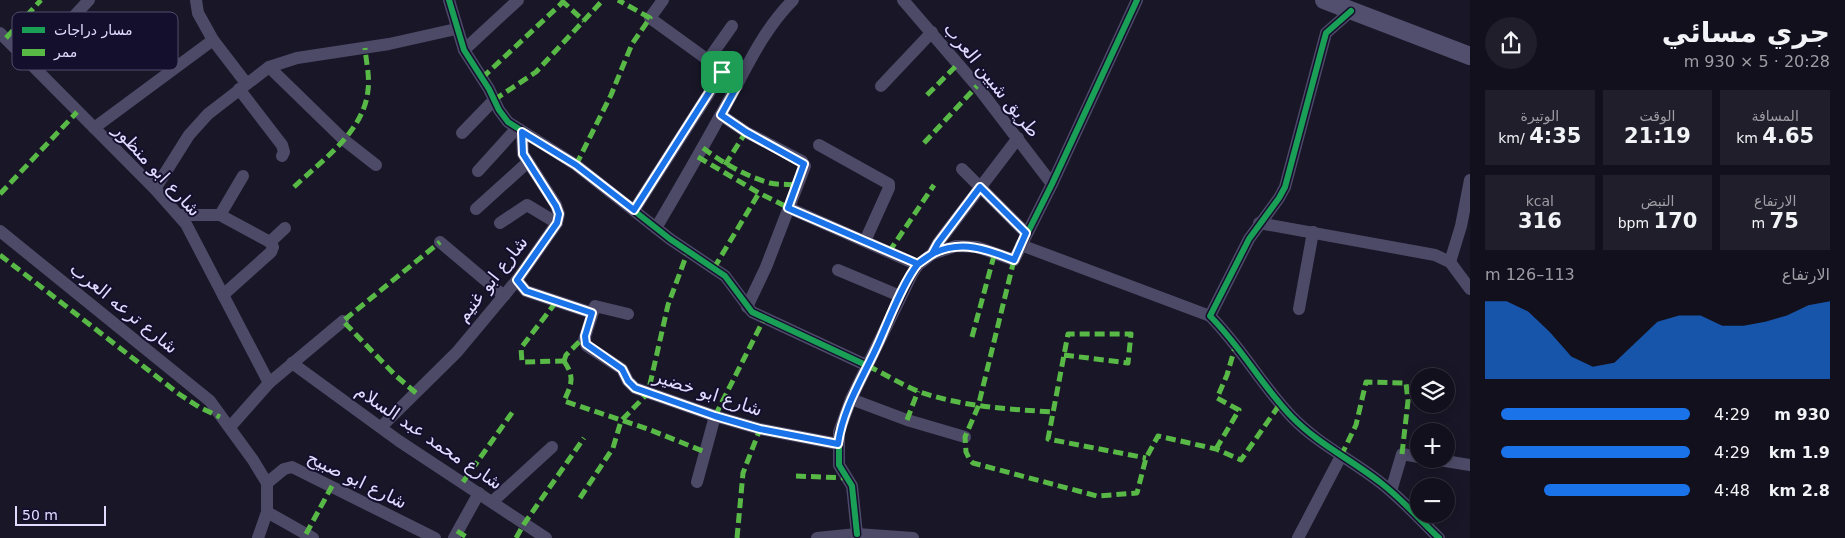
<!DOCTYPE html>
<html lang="ar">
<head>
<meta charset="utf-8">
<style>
	body { margin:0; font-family:"DejaVu Sans","Noto Sans Arabic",sans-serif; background:#201e2a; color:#f1f3f6; direction:rtl; height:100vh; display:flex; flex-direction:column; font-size:19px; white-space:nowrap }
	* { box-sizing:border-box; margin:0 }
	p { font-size:16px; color:#9d9da4 }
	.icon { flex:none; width:28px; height:28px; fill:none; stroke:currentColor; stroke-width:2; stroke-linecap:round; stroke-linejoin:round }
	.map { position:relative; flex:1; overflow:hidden; direction:ltr }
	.details { display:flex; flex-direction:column; background:#13101d; width:375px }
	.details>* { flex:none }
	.tools { position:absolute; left:1410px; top:368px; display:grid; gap:10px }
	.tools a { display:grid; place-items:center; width:45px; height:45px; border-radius:50%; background:#13101d; box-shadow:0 2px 12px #0003,0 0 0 1px #32303b; font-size:25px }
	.scale { position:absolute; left:15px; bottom:12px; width:91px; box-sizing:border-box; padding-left:5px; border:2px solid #e1dcff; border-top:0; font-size:14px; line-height:18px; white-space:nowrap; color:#e1dcff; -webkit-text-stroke:4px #150f2e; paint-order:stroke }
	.pin { position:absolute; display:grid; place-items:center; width:42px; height:42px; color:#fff; margin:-21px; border-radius:10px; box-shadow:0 2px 8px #0006 }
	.round { display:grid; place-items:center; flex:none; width:52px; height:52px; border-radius:26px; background:#201e2a }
	.summary { display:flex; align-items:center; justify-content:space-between; height:85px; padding:0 15px }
	h1 { font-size:28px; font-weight:700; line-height:38px }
	.stats { display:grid; grid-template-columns:repeat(3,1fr); gap:8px; height:85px; padding:5px 15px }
	.stats div { display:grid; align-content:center; border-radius:0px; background:#201e2a; text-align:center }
	.stats b { font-size:21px; font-weight:700 }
	.stats small { font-size:14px; font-weight:400 }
	.stats p { font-size:14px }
	.chart { height:140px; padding:10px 15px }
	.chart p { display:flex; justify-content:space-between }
	.chart svg { width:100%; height:90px; margin-top:5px; fill:#1a73e8; opacity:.7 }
	ul { padding:0 15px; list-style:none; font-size:16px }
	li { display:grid; grid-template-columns:80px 60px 1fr; align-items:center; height:38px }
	li i { height:12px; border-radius:6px; background:#1a73e8 }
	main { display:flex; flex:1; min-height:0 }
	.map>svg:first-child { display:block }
</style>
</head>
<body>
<main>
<section class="details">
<div class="summary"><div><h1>جري مسائي</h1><p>20:28 · 5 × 930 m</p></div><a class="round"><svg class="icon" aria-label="share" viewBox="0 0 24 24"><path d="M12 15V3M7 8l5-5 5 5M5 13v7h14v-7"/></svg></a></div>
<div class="stats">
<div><p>المسافة</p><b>4.65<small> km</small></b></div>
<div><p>الوقت</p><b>21:19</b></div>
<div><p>الوتيرة</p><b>4:35<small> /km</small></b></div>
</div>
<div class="stats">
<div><p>الارتفاع</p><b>75<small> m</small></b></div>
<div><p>النبض</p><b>170<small> bpm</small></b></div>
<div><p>kcal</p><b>316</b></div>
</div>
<div class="chart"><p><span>الارتفاع</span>113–126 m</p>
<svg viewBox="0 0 160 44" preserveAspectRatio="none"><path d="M0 44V6L10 6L20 11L30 21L40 33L50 38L60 36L70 26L80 16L90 13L100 13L110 18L120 18L130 16L140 13L150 8L160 6V44z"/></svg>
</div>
<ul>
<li><b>930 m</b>4:29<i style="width:92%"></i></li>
<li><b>1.9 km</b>4:29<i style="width:92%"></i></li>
<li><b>2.8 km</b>4:48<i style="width:71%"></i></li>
</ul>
</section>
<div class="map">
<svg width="1470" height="538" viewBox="0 0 1470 538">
	<rect width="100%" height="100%" fill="#191627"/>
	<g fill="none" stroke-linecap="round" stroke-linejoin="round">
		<g stroke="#4d4a68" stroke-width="12">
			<polyline points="196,0 198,13 213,40"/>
			<polyline points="449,0 464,50 489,89 499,110 508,122 576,165 670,239 725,276 752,312 868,366"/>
			<polyline points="663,0 650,18 708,60 737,86"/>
			<polyline points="903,0 977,86 1052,184"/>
			<path d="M1351 11 1326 33 1285 187 1279 198 1249 239 1210 316C1242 348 1262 386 1292 417 1318 444 1352 460 1381 483 1402 499 1420 520 1439 538"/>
			<polyline points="0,33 155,189 186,224 269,383"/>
			<polyline points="464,50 518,0"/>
			<polyline points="708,60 732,26"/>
			<polyline points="31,63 89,0"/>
			<polyline points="269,67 344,140 376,165"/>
			<polyline points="881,86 932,32"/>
			<polyline points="239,89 282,145 284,152 282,156"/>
			<polyline points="721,115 746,132 802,161 805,166 766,267 747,307"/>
			<polyline points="94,128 213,40 246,83"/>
			<polyline points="462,133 494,100"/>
			<polyline points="819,145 889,184 889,188 865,241"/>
			<polyline points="962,169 1026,233"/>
			<polyline points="478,171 517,128"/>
			<polyline points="155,189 189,135 208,114 269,67 297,58 389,44 456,29"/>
			<polyline points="789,208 918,265"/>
			<polyline points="476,209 528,162"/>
			<polyline points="634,210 722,73"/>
			<polyline points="180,215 220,215 270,242"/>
			<polyline points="220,215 243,176"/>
			<polyline points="500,223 527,205 557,223"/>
			<polyline points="1259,223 1435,255 1450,262 1470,289"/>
			<path d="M656 228C679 189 702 149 724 109 745 71 762 31 793 0"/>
			<polyline points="0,231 210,401 253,460 267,483 267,512 258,538"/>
			<polyline points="270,242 285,228"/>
			<polyline points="440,242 504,296"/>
			<polyline points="1021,245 1210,316"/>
			<polyline points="932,254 938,243 1018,138"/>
			<polyline points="1450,262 1461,226 1470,180"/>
			<polyline points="838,270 900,296"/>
			<polyline points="517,280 526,291 592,313"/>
			<polyline points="223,295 271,252 273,247 270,242"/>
			<polyline points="1299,309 1313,232"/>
			<polyline points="628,314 595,306 584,340 587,346 622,369 628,381 635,388 715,416 760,429 838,444"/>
			<polyline points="292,363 399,441 546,538"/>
			<polyline points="851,399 907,420 965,437"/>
			<polyline points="230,427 269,383 343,321"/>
			<polyline points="381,427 457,352 517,280 557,223 559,214 556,205 523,154 522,132"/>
			<polyline points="1433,459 1470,465"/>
			<polyline points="697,482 715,416"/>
			<polyline points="267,483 284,469 292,467 435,538"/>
			<polyline points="1391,491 1402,454 1419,457"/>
			<polyline points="492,502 552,447"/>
			<polyline points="267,512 313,538"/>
			<polyline points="857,534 852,486 839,465 839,432 851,399 912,274 918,265 932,254 956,246 977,247 1014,260 1052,184 1137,0"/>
			<polyline points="454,538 479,493"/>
			<polyline points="817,538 857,534 913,538"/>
			<polyline points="1298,538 1341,456"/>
		</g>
		<polyline stroke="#514e6e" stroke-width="18" points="1324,0 1470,56"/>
		<g stroke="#58b947" stroke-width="5" stroke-dasharray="10 5" stroke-linecap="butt">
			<polyline points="561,0 584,21"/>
			<polyline points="6,38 41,0"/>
			<polyline points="482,78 563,2"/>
			<polyline points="927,95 958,64"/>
			<polyline points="494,100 536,72 603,0"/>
			<polyline points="924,143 977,86"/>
			<path d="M703 148C723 163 745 176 770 183 779 185 789 184 798 185"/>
			<polyline points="698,157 759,193 789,208"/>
			<polyline points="576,165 611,95 632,44 650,18 618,0"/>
			<polyline points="725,165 746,132"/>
			<path d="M294 187C322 160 364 132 368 90 370 77 366 61 365 48"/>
			<polyline points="0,194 77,112"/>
			<polyline points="889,252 934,185"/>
			<polyline points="0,255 179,394 199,407 220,417"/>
			<polyline points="1014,260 978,407 965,437 966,452 970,460 973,463 1097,496 1137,493 1146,458 1158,436 1216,449 1241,460 1280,404"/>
			<polyline points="714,268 759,193"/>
			<polyline points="556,302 521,348 522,362 564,361"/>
			<polyline points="972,337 995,252"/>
			<polyline points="1064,355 1128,363 1131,334 1068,334 1048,439 1146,458"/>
			<path d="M564 361C575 378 572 383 564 401L648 429 705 452"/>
			<polyline points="564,361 566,355 585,336"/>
			<path d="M868 366C885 374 902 385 920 392 964 407 1007 409 1053 412"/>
			<polyline points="416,393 395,375 343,321 440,242"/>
			<polyline points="715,416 764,319"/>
			<polyline points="907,420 918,391"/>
			<polyline points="1216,449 1239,410 1217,398 1227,375 1236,344"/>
			<polyline points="1341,456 1356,425 1366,382 1406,383 1408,401 1402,454"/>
			<polyline points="796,476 848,478"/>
			<polyline points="463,482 514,410"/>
			<polyline points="580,498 613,448 621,421 648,393 668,305 688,251"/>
			<polyline points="457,531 468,538"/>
			<polyline points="306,534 332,486"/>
			<polyline points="516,538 524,524 584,438"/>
			<polyline points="737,538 743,473 760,429"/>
		</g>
		<g stroke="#150f2e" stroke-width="9">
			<g id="cycleway">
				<polyline points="449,0 464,50 489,89 499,110 508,122 576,165 670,239 725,276 752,312 868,366"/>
				<path d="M1351 11 1326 33 1285 187 1279 198 1249 239 1210 316C1242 348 1262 386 1292 417 1318 444 1352 460 1381 483 1402 499 1420 520 1439 538"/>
				<polyline points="857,534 852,486 839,465 839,432 851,399 912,274 918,265 932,254 956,246 977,247 1014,260 1052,184 1137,0"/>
			</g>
		</g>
		<use href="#cycleway" stroke="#1a9f57" stroke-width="6"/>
	</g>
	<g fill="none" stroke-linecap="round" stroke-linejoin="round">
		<g stroke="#fff" stroke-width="10">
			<path id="route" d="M722 72 634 210 576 165 522 132 523 154 556 206 559 214 557 223 517 280 526 291 592 313 585 336 586 344 622 369 628 381 635 388 715 416 760 429 838 444C843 407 864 376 879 342 888 322 904 280 918 264 922 260 929 256 934 253 962 240 986 249 1014 260L1026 233 980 187 938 243 932 254 918 264 788 208 804 164 746 132 721 115 737 86 722 72"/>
		</g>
		<use href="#route" stroke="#1a73e8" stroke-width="6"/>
	</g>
	<g text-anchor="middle" stroke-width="4" stroke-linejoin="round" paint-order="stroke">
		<g font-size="18" fill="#e1dcff" stroke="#150f2e">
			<text transform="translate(992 80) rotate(51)" y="6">طريق شبين العرب</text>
			<text transform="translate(157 170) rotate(47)" y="6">شارع ابو منظور</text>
			<text transform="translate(492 279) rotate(-52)" y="6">شارع ابو غنيم</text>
			<text transform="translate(124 308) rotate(39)" y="6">شارع ترعه العرب</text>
			<text transform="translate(708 393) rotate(18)" y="6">شارع ابو خضير</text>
			<text transform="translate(429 437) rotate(34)" y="6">شارع محمد عبد السلام</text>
			<text transform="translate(357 480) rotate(26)" y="6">شارع ابو صبيح</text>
		</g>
	</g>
	<rect x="12" y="12" width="166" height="58" rx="8" fill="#150f2e" stroke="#524c6d" stroke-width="1"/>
	<rect x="22" y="27" width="23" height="6" fill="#1a9f57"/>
	<rect x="22" y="49" width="23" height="7" fill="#58b947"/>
	<g font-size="14" fill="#e1dcff">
		<text x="54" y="35">مسار دراجات</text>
		<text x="54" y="57">ممر</text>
	</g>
</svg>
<div class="tools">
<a><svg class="icon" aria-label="layers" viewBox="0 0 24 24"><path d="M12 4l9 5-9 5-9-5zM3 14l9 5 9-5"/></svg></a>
<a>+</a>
<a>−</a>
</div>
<div class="scale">50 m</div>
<div class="pin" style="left:722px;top:72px;background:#1e9e55"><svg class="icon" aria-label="arrive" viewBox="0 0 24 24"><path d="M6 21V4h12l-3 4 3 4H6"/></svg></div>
</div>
</main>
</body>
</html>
